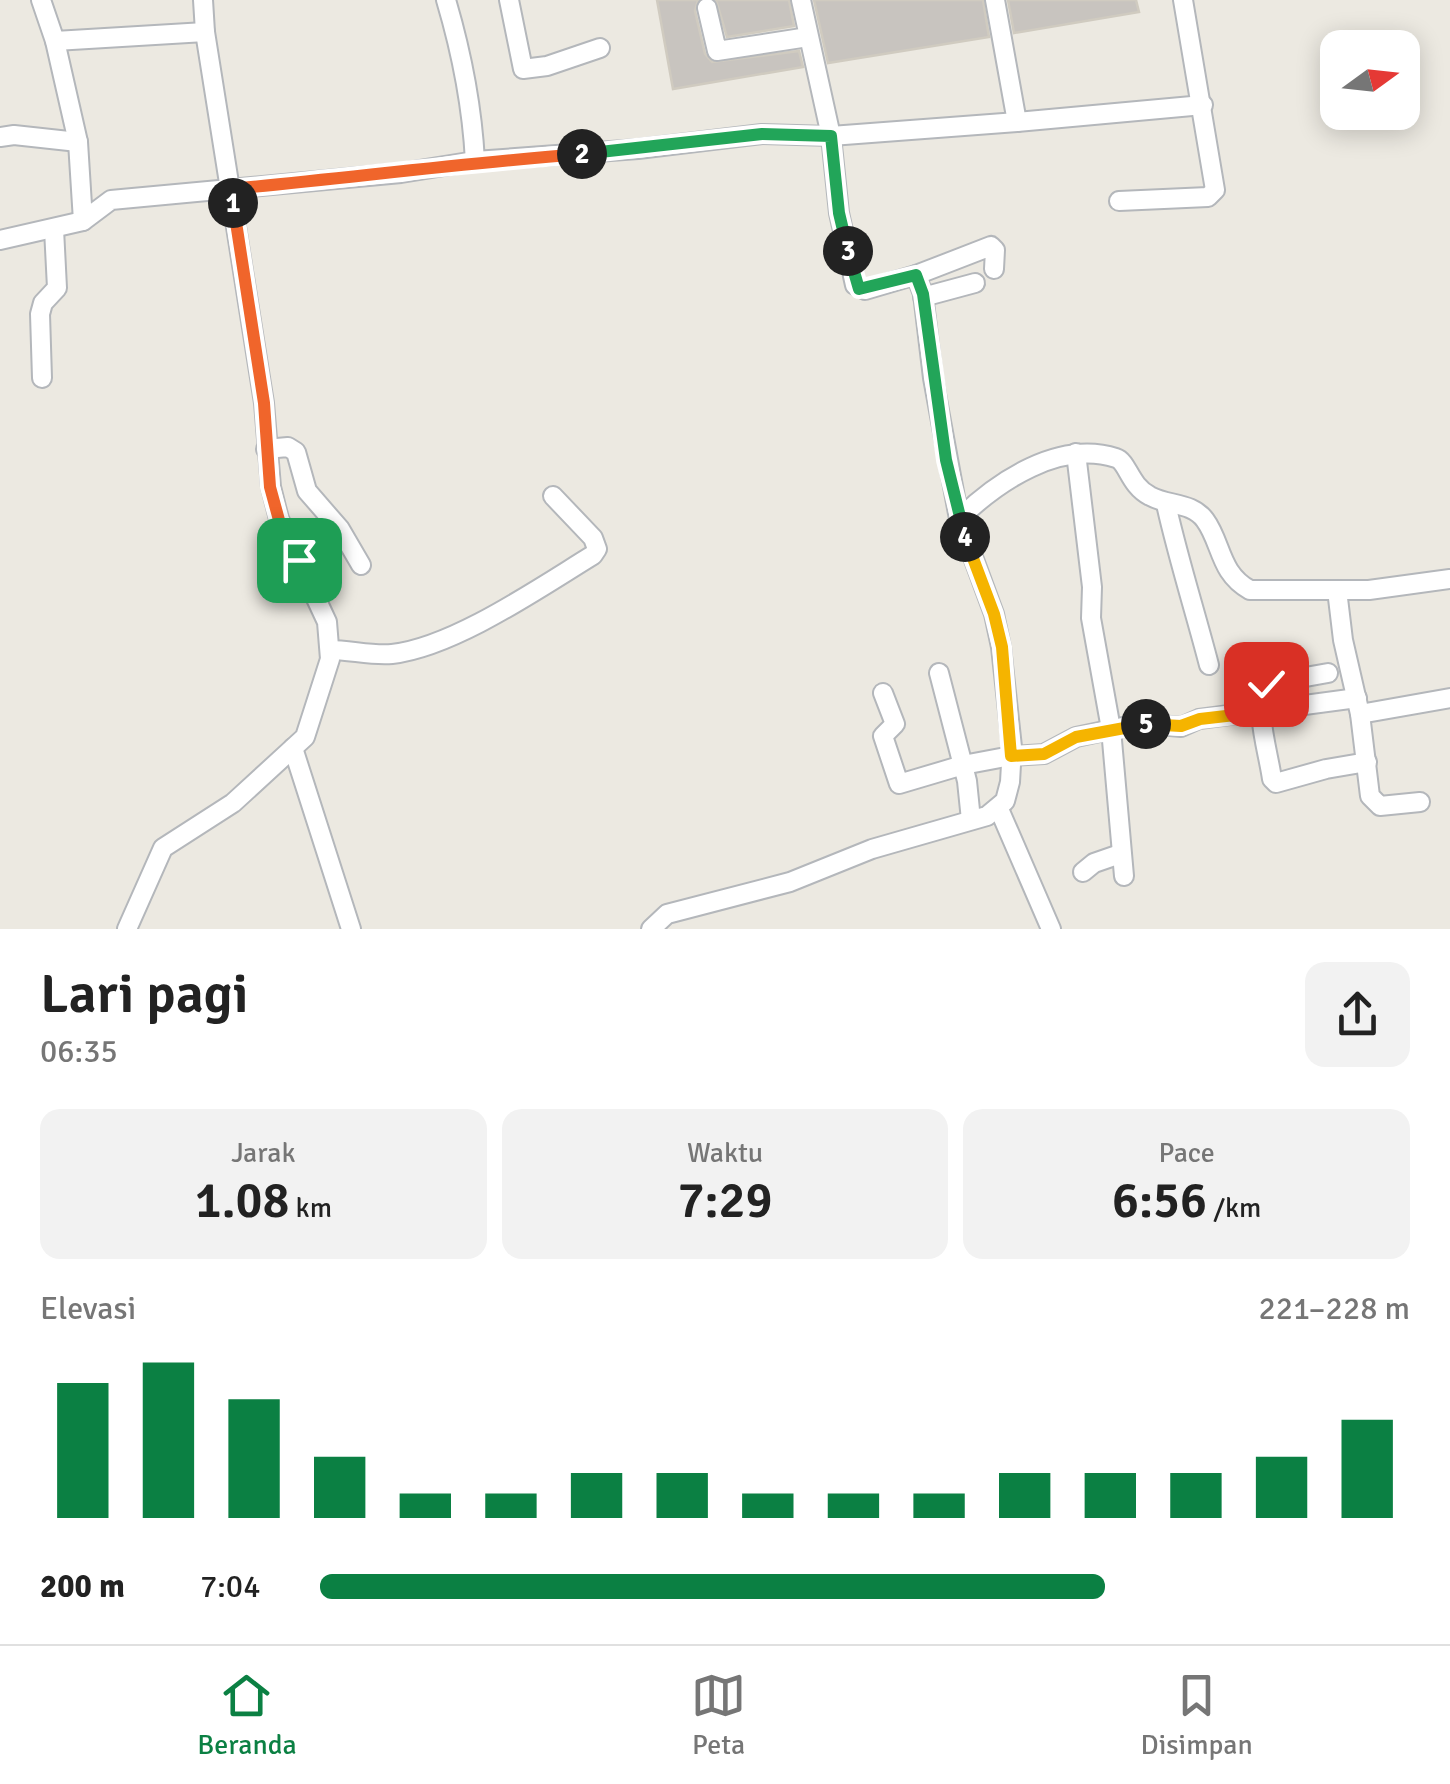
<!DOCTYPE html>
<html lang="id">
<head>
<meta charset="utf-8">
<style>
	body { margin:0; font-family:Signika,sans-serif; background:#f2f2f2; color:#222; height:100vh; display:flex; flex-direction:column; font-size:38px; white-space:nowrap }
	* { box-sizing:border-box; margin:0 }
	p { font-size:32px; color:#767676 }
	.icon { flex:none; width:55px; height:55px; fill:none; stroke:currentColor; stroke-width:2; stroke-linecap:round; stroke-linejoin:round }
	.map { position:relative; height:929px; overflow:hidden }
	.details { display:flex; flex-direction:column; background:#fff; flex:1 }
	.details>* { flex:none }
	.needle { width:65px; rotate:75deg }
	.fabs { position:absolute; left:1320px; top:30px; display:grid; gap:20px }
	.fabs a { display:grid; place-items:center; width:100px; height:100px; border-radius:20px; background:#fff; box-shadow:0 5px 25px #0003; font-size:50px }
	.pin { position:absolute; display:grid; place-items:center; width:85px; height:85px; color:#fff; margin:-42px; border-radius:20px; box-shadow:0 5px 15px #0006 }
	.km { position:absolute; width:50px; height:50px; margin:-25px; border-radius:50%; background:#222; color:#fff; font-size:28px; line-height:50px; text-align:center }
	.round { display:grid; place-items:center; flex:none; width:105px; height:105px; border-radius:20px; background:#f2f2f2 }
	.head { display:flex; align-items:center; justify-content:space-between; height:170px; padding:0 40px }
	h1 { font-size:55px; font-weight:600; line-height:75px }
	.stats { display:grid; grid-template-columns:repeat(3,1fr); gap:15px; height:170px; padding:10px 40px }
	.stats div { display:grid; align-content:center; border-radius:20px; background:#f2f2f2; text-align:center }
	.stats b { font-size:50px; font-weight:600 }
	.stats small { font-size:28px; font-weight:400 }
	.stats p { font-size:28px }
	.chart { height:280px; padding:20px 40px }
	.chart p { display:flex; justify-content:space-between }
	.chart svg { width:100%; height:180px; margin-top:10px; stroke:#0b8043; stroke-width:6 }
	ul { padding:0 40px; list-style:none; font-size:32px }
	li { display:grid; grid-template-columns:160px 120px 1fr; align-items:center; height:75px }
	li i { height:25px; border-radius:12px; background:#0b8043 }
	.dock { display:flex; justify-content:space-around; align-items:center; height:140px; border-top:2px solid #e0e0e0; background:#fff; font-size:28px; color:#767676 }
	.dock a { display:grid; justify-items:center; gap:5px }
	.dock .current { color:#0b8043 }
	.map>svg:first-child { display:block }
</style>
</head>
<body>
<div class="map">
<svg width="1450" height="929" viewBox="0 0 1450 929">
	<rect width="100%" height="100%" fill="#ece9e1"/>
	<g fill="#c8c4bf" stroke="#d0cbc0" stroke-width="2.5">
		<polygon points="657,0 698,0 695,11 705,54 712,62 799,51 803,67 673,89"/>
		<polygon points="716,0 789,0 794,26 727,37"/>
		<polygon points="814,0 983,0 989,37 828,63"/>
		<polygon points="1008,0 1136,0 1139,12 1014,33"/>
	</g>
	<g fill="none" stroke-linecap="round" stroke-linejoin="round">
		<g stroke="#b4b7bb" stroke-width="22">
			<g id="minor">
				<polyline points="41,0 55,41 78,142 83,221 111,200 401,173 475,161 638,149 762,134 831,136 1017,122 995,0"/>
				<path d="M446 0C462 54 472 105 475 161"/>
				<polyline points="509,0 523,69 547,66 600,48"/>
				<polyline points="707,8 717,51 808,37"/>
				<polyline points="55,41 205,32"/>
				<polyline points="1017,122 1203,105"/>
				<polyline points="0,137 14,135 78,142"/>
				<polyline points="1119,201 1208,197 1215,190 1183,0"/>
				<polyline points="0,240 83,221"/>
				<polyline points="916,275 991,246 995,250 994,269"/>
				<polyline points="923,297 975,283"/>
				<polyline points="42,378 40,314 43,303 57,288 54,229"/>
				<polyline points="266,449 288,447 296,452 307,491 340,529 361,565"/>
				<polyline points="1076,453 1092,587 1091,618 1111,729 1124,876"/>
				<path d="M1166 504C1178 558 1195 611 1209 665"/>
				<path d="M959 519C998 481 1059 440 1116 458 1128 462 1129 485 1150 496 1168 506 1192 502 1205 520 1222 543 1219 573 1250 590H1369L1450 579"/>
				<polyline points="1337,590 1343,640 1360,714 1370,796 1380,806 1420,802"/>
				<path d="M330 650C350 650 372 656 392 654 454 647 539 588 593 555L597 549 593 538 553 496"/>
				<polyline points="939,673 967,781 971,820"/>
				<path d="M1328 673 1266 684C1254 711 1268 750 1272 779L1276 783 1326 769 1367 762"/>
				<polyline points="883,693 895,724 883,736 899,784 963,765 1011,756 1044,754 1076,737 1123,727 1149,724 1181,727 1199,719 1357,698"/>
				<polyline points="1360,714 1450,698"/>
				<polyline points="293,748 351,929"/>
				<polyline points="999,809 1051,929"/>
				<polyline points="1083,872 1094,863 1120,854"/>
				<polyline points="127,929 163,848 233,803 305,737 330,659 327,622 279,519 271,487 264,403 205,32 203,0"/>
				<polyline points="651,929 667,914 790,882 872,849 987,816 1005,801 1010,782 1012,747 1001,647 994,614 959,519 933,378 923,294 916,275 865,290 855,285 839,213 831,136 801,0"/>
			</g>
		</g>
		<use href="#minor" stroke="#fff" stroke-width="18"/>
	</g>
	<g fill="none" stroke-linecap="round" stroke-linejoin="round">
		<g stroke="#fff" stroke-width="20">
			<polyline id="split-1" points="233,203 264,403 270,487 279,520 299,560"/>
		</g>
		<g stroke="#fff" stroke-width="20">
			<path id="split-2" d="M233 203 231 189C348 178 465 163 582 154"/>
		</g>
		<g stroke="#fff" stroke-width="20">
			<polyline id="split-3" points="582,154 762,134 831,136 839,213 848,251"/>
		</g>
		<g stroke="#fff" stroke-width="20">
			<polyline id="split-4" points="848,251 859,289 916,275 923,294 946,460 965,537"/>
		</g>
		<g stroke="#fff" stroke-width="20">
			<polyline id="split-5" points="965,537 994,614 1002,647 1011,756 1044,754 1076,737 1146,724"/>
		</g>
		<g stroke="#fff" stroke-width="20">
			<polyline id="split-6" points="1146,724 1181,726 1200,719 1261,712 1266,684"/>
		</g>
		<use href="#split-1" stroke="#f0652b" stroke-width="12"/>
		<use href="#split-2" stroke="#f0652b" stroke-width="12"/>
		<use href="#split-3" stroke="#22a559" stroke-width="12"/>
		<use href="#split-4" stroke="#22a559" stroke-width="12"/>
		<use href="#split-5" stroke="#f5b400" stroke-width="12"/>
		<use href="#split-6" stroke="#f5b400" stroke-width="12"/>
	</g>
</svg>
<div class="fabs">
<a><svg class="needle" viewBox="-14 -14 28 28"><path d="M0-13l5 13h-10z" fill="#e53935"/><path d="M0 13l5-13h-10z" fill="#767676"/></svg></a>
</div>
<div class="pin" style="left:299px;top:560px;background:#1e9e55"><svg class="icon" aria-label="arrive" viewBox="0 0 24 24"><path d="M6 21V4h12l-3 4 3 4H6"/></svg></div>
<div class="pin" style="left:1266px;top:684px;background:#d93025"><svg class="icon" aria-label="check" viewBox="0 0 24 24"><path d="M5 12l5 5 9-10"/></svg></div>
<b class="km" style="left:233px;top:203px">1</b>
<b class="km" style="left:582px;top:154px">2</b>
<b class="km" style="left:848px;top:251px">3</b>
<b class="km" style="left:965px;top:537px">4</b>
<b class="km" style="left:1146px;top:724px">5</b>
</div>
<section class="details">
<div class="head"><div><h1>Lari pagi</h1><p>06:35</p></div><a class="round"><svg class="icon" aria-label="share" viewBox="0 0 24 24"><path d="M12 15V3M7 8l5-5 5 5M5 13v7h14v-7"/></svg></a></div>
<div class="stats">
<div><p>Jarak</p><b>1.08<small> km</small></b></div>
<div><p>Waktu</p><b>7:29</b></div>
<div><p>Pace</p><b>6:56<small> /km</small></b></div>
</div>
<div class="chart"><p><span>Elevasi</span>221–228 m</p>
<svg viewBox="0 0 160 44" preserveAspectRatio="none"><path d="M5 44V11M15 44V6M25 44V15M35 44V29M45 44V38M55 44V38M65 44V33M75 44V33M85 44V38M95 44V38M105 44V38M115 44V33M125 44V33M135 44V33M145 44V29M155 44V20"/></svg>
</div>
<ul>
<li><b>200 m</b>7:04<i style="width:72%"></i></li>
</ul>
</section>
<nav class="dock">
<a class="current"><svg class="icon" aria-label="home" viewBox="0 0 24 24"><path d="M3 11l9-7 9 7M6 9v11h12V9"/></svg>Beranda</a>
<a><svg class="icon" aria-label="map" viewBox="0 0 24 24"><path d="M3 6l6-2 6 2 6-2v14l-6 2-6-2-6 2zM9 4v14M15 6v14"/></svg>Peta</a>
<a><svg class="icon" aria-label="saved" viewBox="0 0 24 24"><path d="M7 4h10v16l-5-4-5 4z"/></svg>Disimpan</a>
</nav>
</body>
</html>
